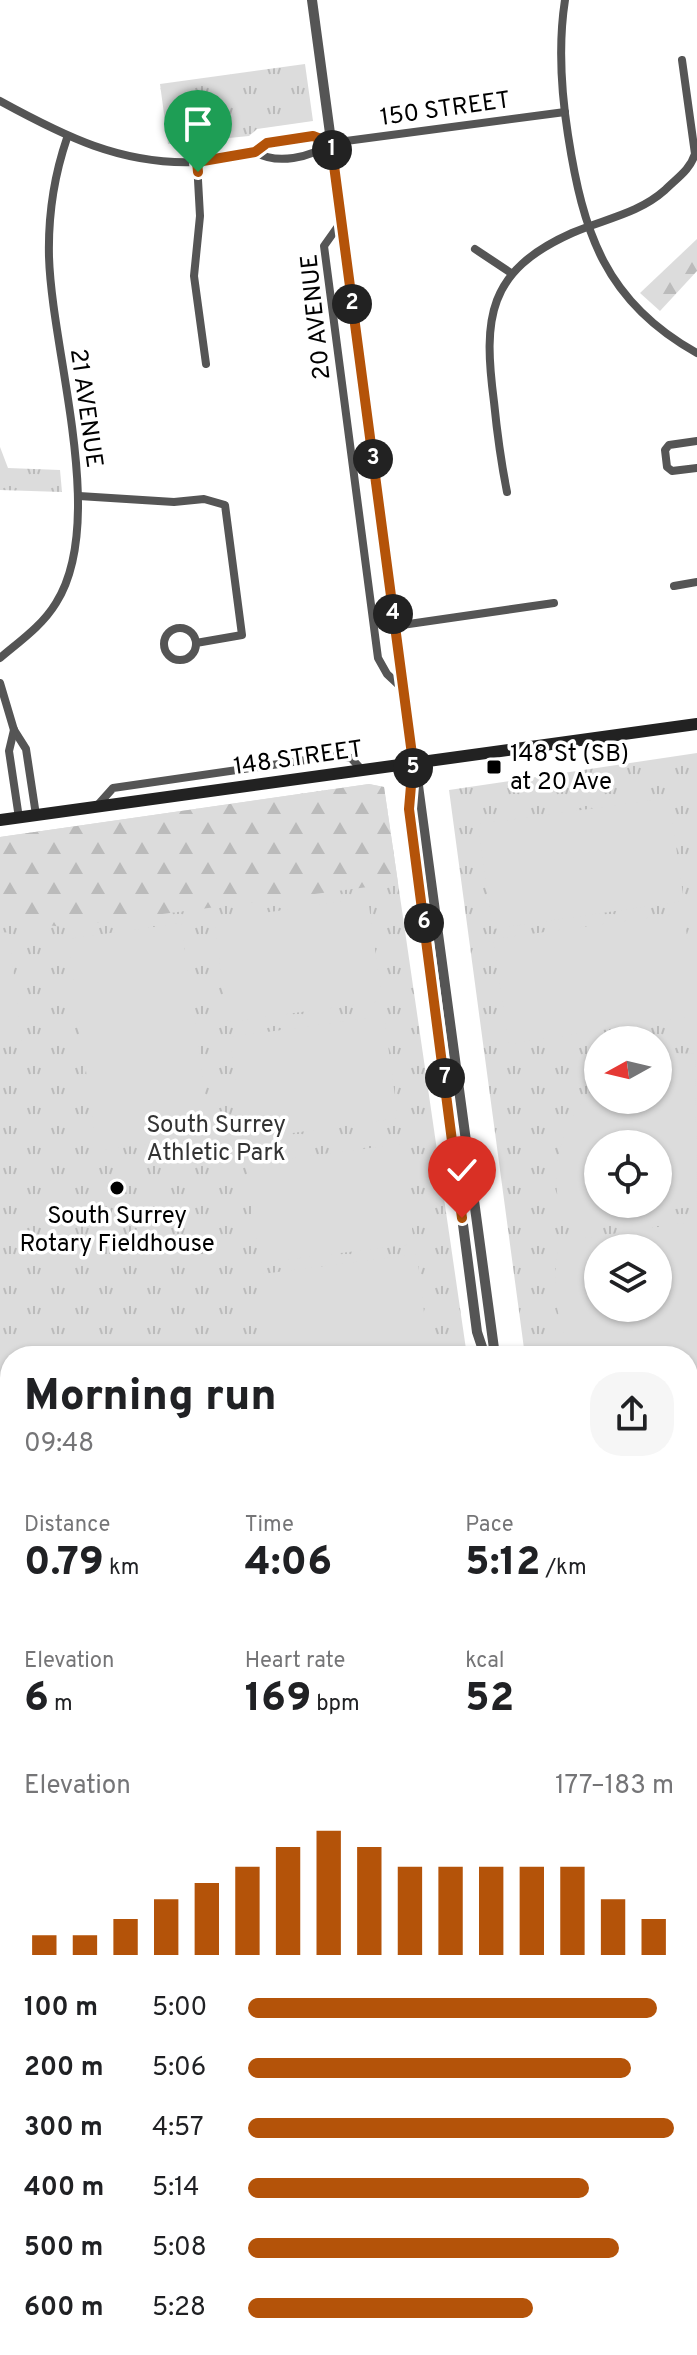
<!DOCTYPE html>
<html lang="en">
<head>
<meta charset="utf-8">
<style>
	body { margin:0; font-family:Overpass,sans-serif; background:#f6f6f6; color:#202124; height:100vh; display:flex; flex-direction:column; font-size:30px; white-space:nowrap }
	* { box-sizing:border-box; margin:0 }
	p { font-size:26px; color:#757577 }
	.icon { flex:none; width:44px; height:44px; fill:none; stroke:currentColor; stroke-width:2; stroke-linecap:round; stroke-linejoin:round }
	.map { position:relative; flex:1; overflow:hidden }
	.details { position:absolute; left:0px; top:1346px; width:698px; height:1010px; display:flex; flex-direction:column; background:#fff; border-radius:32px 32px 0 0; box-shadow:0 2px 6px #0004 }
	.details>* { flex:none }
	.needle { width:52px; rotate:262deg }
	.controls { position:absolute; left:584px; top:1026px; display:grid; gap:16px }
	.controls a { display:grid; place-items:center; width:88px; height:88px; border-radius:50%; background:#fff; box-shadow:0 2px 6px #0004; font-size:40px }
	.pin { position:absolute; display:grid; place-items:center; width:68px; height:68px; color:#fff; margin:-82px -34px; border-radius:50% 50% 50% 0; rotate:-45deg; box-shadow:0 0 8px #0007 }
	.pin .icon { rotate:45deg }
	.km { position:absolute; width:40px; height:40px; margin:-20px; border-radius:50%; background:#222; color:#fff; font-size:22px; line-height:40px; text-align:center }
	.round { display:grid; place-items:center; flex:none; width:84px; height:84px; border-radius:32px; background:#f6f6f6 }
	.overview { display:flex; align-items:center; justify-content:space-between; height:136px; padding:0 24px }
	h1 { font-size:44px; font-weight:800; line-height:60px }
	.metrics { display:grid; grid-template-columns:repeat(3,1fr); gap:12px; height:136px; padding:8px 24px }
	.metrics div { display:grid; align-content:center }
	.metrics b { font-size:40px; font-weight:800 }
	.metrics small { font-size:22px; font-weight:400 }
	.metrics p { font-size:22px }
	.chart { height:224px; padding:16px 24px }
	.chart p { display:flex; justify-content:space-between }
	.chart svg { width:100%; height:144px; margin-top:8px; stroke:#b45309; stroke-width:6 }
	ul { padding:0 24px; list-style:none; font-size:26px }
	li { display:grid; grid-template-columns:128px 96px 1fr; align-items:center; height:60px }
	li i { height:20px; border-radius:10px; background:#b45309 }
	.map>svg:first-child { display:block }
</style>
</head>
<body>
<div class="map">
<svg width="697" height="2355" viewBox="0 0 697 2355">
	<defs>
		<pattern id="grass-tufts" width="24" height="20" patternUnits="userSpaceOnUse" patternTransform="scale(2)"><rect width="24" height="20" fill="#dcdcdc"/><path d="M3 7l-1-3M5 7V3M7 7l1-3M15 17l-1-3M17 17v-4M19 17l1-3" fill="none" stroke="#bbb"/></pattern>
		<pattern id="forest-firs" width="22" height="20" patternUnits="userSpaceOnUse" patternTransform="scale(2)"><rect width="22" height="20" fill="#dcdcdc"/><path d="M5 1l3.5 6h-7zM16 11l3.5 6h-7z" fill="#bbb"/></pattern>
	</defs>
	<rect width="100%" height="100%" fill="#fff"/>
	<g fill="url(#grass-tufts)" fill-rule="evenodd">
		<polygon points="305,64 313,121 257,129 249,136 168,144 160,84"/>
		<polygon points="0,447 8,468 60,470 62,492 0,490"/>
		<path d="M697 753V1695L688 1697V1356H525L449 790ZM598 1040H658V1100H598ZM598 1144H658V1204H598ZM598 1248H658V1308H598Z"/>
		<polygon points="369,784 384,787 467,1356 10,1356 10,1790 0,1790 0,837"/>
	</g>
	<g fill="url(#forest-firs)">
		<polygon points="697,239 697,271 660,311 640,293"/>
		<polygon points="369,784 384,787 398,883 63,927 0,919 0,837"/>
		<polygon points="688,1590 697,1590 697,1695 688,1697"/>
		<polygon points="0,1632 10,1633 10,2346 614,2346 615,2355 0,2355"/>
		<polygon points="688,1732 697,1798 697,1983 688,1985"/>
	</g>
	<g fill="#dcdcdc" fill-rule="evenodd">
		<polygon points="669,798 684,901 493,929 478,824"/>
		<polygon points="368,898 382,1001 228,1022 214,920"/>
		<polygon points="684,913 697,1016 509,1044 493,939"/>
		<polygon points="181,923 211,1135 97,1151 68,939"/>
		<polygon points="9,932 22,1045 0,1048 0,933"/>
		<polygon points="384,1016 398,1118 244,1140 230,1037"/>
		<path d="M677 1053 695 1054 697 1206 564 1225C547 1174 559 1122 598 1084V1100H658V1055ZM598 1144H658V1204H598Z"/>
		<polygon points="401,1144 414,1244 259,1263 247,1164"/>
		<path d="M697 1221V1391L688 1394V1356H573C554 1319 552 1283 559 1242ZM598 1248H658V1308H598Z"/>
		<polygon points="417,1254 429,1354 273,1356 262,1274"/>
		<polygon points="697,1456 697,1562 688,1563 688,1457"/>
	</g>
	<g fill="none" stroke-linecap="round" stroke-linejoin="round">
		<g stroke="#555" stroke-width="8">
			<path d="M565 0C558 45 561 90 568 135 583 232 605 302 697 353"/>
			<path d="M0 101C64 136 121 165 196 162 212 161 242 159 256 151 280 139 305 133 331 143"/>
			<path d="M255 152C277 165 310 158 331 143L565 112"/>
			<polyline points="197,162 200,216 194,276 206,364"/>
			<polyline points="341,222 324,246 378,658 387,674 403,689"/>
			<polyline points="475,249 511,273"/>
			<polyline points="697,441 669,445 665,450 667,467 672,471 697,468"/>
			<path d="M507 492C501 462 497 432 494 402 483 318 487 271 572 233 604 219 638 214 665 190 677 178 690 170 695 154L682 60"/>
			<polyline points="79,496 174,502 204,499 225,505 242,635 196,643"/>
			<polyline points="674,586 697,582"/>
			<polyline points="395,626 554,603"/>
			<circle cx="180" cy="644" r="16"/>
			<path d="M0 658C20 641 42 626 56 603 108 521 52 354 49 257 48 216 54 176 67 138"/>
			<polyline points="0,683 14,730 26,749 36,815"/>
			<polyline points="14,730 9,751 19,818"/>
			<polyline points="96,807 113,788 334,756 351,758 362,770"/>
			<polyline points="688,2234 697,2232"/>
		</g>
		<g stroke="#555" stroke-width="10">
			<polyline points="312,0 495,1356"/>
			<polyline points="413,776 409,809 477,1332 485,1356"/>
			<polyline points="688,2002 697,2000"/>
			<polyline points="628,2346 629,2355"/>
		</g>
		<polyline stroke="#222" stroke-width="12" points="0,820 697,724"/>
	</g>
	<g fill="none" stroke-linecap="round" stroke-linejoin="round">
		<g stroke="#fff" stroke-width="16">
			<polyline id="route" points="198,172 197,162 255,152 267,143 313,136 331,143 413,762 409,809 462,1218"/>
		</g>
		<use href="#route" stroke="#b45309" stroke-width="10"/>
	</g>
	<g fill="#000" stroke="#fff" stroke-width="3">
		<rect x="486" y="759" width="16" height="16" rx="4"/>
		<circle cx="117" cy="1188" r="8"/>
	</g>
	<g text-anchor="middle" stroke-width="7" stroke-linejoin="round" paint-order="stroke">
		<g font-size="24" fill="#000" stroke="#fff">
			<text transform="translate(445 108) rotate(-8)" y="8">150 STREET</text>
			<text transform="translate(315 317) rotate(-96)" y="8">20 AVENUE</text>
			<text transform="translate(87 408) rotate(82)" y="8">21 AVENUE</text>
			<text transform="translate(298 757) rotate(-8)" y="8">148 STREET</text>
		</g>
		<g font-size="24" fill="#000" stroke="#fff" text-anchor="start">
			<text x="510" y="761">148 St (SB)<tspan x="510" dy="28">at 20 Ave</tspan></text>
			<text x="117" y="1223" text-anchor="middle">South Surrey<tspan x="117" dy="28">Rotary Fieldhouse</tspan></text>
		</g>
		<g font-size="24" fill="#333" stroke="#fff">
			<text x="216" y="1132">South Surrey<tspan x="216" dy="28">Athletic Park</tspan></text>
		</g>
	</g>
</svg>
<div class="controls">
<a><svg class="needle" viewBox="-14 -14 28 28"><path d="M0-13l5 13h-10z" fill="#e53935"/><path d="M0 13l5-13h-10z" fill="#757577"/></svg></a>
<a><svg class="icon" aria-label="locate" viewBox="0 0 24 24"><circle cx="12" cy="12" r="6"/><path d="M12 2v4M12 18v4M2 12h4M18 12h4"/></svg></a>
<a><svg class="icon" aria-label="layers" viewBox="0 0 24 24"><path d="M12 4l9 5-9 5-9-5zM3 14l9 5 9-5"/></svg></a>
</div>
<div class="pin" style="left:198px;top:172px;background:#1e9e55"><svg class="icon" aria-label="arrive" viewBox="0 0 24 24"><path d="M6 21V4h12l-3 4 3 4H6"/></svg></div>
<div class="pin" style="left:462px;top:1218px;background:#d93025"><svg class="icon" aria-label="check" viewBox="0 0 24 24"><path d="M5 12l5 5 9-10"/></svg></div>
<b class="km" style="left:332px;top:150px">1</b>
<b class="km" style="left:352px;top:304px">2</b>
<b class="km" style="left:373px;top:459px">3</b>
<b class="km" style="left:393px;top:614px">4</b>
<b class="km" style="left:413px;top:768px">5</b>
<b class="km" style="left:424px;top:923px">6</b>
<b class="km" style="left:445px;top:1078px">7</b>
<section class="details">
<div class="overview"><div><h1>Morning run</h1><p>09:48</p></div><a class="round"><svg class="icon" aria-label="share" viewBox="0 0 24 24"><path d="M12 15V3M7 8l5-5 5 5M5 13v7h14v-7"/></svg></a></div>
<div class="metrics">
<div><p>Distance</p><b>0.79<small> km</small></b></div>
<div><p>Time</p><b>4:06</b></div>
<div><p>Pace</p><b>5:12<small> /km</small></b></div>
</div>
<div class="metrics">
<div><p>Elevation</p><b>6<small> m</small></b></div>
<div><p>Heart rate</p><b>169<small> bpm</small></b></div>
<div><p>kcal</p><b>52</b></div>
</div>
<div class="chart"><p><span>Elevation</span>177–183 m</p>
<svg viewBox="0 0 160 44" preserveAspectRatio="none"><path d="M5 44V38M15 44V38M25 44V33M35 44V27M45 44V22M55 44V17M65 44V11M75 44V6M85 44V11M95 44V17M105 44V17M115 44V17M125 44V17M135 44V17M145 44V27M155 44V33"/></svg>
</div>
<ul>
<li><b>100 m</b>5:00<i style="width:96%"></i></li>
<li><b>200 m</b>5:06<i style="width:90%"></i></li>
<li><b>300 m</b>4:57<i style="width:100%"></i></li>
<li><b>400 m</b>5:14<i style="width:80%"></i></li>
<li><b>500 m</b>5:08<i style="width:87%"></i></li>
<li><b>600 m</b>5:28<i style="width:67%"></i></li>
</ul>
</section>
</div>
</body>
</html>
